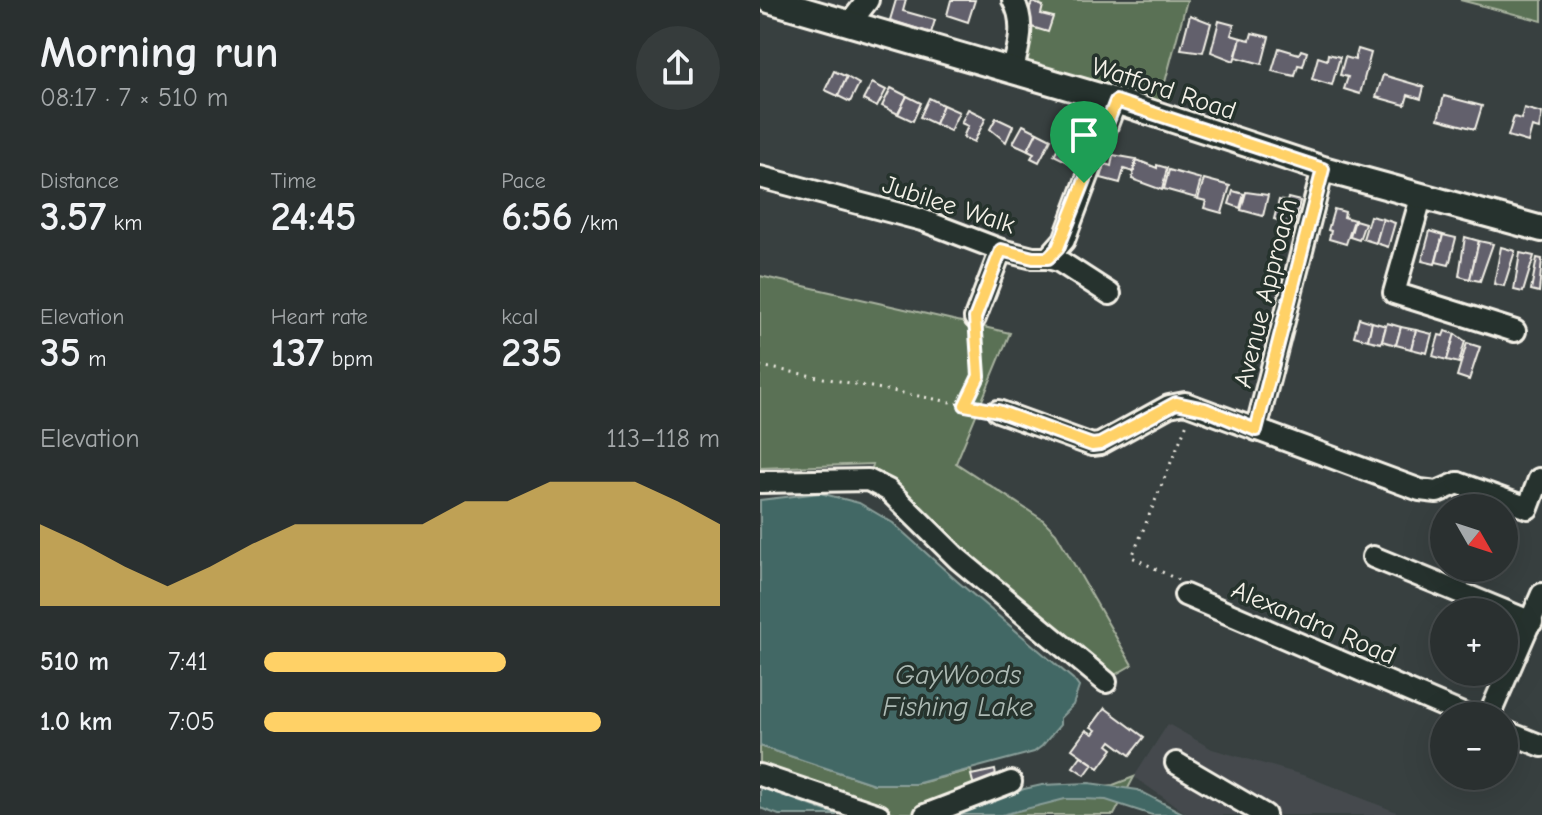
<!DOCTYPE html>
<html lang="en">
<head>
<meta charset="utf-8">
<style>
	body { margin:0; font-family:"Comic Neue",sans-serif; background:#363c3c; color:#f1f3f6; height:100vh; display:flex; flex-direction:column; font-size:30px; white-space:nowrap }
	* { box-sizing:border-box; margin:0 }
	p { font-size:26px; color:#a5a9ab }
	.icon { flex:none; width:44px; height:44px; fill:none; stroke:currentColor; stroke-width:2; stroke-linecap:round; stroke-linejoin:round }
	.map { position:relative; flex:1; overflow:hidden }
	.sheet { display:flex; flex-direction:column; background:#2a3030; width:760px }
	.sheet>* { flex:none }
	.needle { width:52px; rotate:129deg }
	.tools { position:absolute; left:670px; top:494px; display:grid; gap:16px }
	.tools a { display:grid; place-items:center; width:88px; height:88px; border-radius:50%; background:#2a3030; box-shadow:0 8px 32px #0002,0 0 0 2px #464b4c; font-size:40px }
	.pin { position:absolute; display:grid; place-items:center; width:68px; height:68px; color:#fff; margin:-82px -34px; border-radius:50% 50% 50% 0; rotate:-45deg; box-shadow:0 0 8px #0007 }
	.pin .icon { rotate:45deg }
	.round { display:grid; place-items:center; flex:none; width:84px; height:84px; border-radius:42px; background:#363c3c }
	.headline { display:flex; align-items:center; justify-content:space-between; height:136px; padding:0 40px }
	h1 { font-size:44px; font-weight:700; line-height:60px }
	.stats { display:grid; grid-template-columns:repeat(3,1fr); gap:12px; height:136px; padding:8px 40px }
	.stats div { display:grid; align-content:center }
	.stats b { font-size:40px; font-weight:700 }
	.stats small { font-size:22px; font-weight:400 }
	.stats p { font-size:22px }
	.chart { height:224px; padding:16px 40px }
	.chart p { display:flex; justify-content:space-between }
	.chart svg { width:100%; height:144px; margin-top:8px; fill:#ffd166; opacity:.7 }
	ul { padding:0 40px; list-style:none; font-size:26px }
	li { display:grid; grid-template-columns:128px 96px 1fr; align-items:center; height:60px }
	li i { height:20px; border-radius:10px; background:#ffd166 }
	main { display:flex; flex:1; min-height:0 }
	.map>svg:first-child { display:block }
</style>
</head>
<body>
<main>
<section class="sheet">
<div class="headline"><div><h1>Morning run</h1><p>08:17 · 7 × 510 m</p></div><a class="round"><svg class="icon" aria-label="share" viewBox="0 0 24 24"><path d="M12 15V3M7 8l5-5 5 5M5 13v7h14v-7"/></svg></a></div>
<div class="stats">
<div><p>Distance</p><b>3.57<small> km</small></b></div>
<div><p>Time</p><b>24:45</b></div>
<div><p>Pace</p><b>6:56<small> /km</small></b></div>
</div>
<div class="stats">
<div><p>Elevation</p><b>35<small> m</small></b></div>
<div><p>Heart rate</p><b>137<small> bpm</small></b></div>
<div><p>kcal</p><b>235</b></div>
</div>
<div class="chart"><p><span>Elevation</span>113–118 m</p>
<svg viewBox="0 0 160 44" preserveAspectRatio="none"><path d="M0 44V19L10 25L20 32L30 38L40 32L50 25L60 19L70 19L80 19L90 19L100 12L110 12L120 6L130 6L140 6L150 12L160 19V44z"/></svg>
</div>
<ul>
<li><b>510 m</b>7:41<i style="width:53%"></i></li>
<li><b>1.0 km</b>7:05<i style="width:74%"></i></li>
</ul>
</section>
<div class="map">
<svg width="782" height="815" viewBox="0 0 782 815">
	<rect width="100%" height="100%" fill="#384040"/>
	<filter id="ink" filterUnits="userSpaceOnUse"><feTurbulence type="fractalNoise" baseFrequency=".0125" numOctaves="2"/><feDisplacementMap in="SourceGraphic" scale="16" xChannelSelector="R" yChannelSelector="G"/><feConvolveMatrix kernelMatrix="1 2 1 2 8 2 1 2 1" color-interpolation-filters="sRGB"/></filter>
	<g filter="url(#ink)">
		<polygon fill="#454a4d" points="408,724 452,749 546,776 644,815 429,815 374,777"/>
		<g fill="#5a7155" stroke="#a7b19e" stroke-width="2">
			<polygon points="282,0 427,0 400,101 250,59"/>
			<polygon points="700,0 782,0 782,21"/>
			<polygon points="0,276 250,333 196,463 283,520 296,533 372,665 351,677 110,477 113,464 0,468"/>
			<polygon points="0,746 114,784 156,784 211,770 214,786 156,813 136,813 117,810 0,772"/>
			<polygon points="374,777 354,815 197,815 275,796 353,785"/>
		</g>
		<g fill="#426765" stroke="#899e99" stroke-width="2">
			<polygon points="60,493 99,503 133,523 197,581 313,679 319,687 313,705 300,718 300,725 282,746 274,752 155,784 114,784 0,746 0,500"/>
			<polygon points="329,783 378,790 426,815 392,815 346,800 323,799 305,799 242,815 197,815 264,789 282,785"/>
			<polygon points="0,787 77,815 19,815 0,808"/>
		</g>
		<g fill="#62606c" stroke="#f4f1e8" stroke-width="2">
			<polygon points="136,0 146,0 143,11 175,20 171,33 130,20"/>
			<polygon points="191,0 215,0 208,22 187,15"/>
			<polygon points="272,2 283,6 281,14 293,17 288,32 265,25"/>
			<polygon points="430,15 451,23 443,52 421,49"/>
			<polygon points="459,21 474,25 471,35 481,38 474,61 451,52"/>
			<polygon points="492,33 509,37 502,64 476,57 481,38 490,40"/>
			<polygon points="519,48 539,54 541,50 547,52 543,66 538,65 535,76 512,71"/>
			<polygon points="598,49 611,53 600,94 584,89 588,77 580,75 585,57 595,60"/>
			<polygon points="568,54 580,57 572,85 552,79 558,57 567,60"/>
			<polygon points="74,71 87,77 78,96 65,90"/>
			<polygon points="623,75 664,87 661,99 648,95 645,105 616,97"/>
			<polygon points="87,77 99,84 90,102 78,96"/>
			<polygon points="112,83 126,90 117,107 103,100"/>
			<polygon points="131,88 147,96 138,114 122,106"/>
			<polygon points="147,96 161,103 153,121 138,114"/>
			<polygon points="684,96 722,106 715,129 678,119"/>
			<polygon points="169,98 183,105 175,124 160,117"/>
			<polygon points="183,105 199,112 190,131 175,124"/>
			<polygon points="764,108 782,113 779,129 772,127 768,142 748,136 754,117 761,119"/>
			<polygon points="208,109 226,118 214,142 203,137 208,126 201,123"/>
			<polygon points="236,118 253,126 246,142 230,129"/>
			<polygon points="263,125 277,132 268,150 253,143"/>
			<polygon points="277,132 291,139 279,162 271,158 274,153 268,150"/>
			<polygon points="304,136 318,144 308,162 294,155"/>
			<polygon points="318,144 331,151 322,169 308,162"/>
			<polygon points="353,155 376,159 373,172 364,169 360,183 341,178 345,164 351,166"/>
			<polygon points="377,160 397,168 397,165 407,168 402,190 372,179"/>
			<polygon points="409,170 441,179 436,198 404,189"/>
			<polygon points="444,179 470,186 462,213 444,208 446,201 438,199"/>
			<polygon points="473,191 484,194 480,208 469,204"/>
			<polygon points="486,192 508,195 503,216 481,210"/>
			<polygon points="528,198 540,201 534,225 514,219 519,200 527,202"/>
			<polygon points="574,209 585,212 584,217 594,220 586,244 569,239 571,231 568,230"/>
			<polygon points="610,216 623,219 616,243 603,239"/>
			<polygon points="623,219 635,223 628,247 616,243"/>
			<polygon points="595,220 605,223 599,240 590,237"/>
			<polygon points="670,231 683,235 675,264 662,261"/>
			<polygon points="683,235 696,238 689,265 676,262"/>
			<polygon points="705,237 719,241 710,279 699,276"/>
			<polygon points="719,241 733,244 720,281 710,279"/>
			<polygon points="741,247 755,251 744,286 734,284"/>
			<polygon points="760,253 774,256 763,292 754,290"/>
			<polygon points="777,258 782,259 779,292 771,290"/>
			<polygon points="599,318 612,322 608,340 594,336"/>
			<polygon points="612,322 626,326 621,343 608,340"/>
			<polygon points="627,323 641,327 636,345 622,341"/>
			<polygon points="641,327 656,330 651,349 636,345"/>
			<polygon points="656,330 672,334 667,353 651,349"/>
			<polygon points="685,331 695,334 687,360 673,356 679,335 683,336"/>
			<polygon points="695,334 705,341 699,363 687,360"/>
			<polygon points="707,343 720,347 709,380 697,376"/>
			<polygon points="345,708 384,737 370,755 351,741 348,745 353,749 339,768 312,749 326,730 333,734 336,730 331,727"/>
			<polygon points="321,756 333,764 325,775 313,767"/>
			<polygon points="235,770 237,781 214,786 211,775"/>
		</g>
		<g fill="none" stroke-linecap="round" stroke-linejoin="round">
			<g stroke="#f4f1e8" stroke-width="26">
				<g id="minor">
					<polyline points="90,23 108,0"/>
					<path d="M252 71C259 48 266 22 253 0"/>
					<polyline points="0,177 162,220 241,250 273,258 288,258 304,240 356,101"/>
					<polyline points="661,198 634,293 755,331"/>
					<polyline points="288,258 299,261 350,294"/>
					<polyline points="215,318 241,250"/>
					<polyline points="238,411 332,445 340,444 409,406 425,403 660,490 677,492 698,483"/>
					<polyline points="496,430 563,169"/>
					<polyline points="0,482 108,480 128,490 198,559 346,682"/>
					<polyline points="698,483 768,508 779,479"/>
					<polyline points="613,557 772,622"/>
					<polyline points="425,595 707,716"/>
					<polyline points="729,716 782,594"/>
					<polyline points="744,731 782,746"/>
					<polyline points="416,763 505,815"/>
					<polyline points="0,775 119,815"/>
					<polyline points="165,815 251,782"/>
				</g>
			</g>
			<g stroke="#f4f1e8" stroke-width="30">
				<polyline id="major" points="9,0 356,101 563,169 782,229"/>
			</g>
			<g stroke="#f4f1e8" stroke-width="3" stroke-dasharray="2 6" stroke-linecap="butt">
				<polyline points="0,366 222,408"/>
				<polyline points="205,405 219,376 216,333"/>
				<polyline points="418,580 372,557 428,421"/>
			</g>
			<use href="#minor" stroke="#26332d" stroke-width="20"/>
			<use href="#major" stroke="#26332d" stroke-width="24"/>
		</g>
	</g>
	<g fill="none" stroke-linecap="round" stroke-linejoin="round" filter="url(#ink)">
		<g stroke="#fff" stroke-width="16">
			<polygon id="route" points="356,101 563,169 496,430 445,409 416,403 340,444 332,445 238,411 205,405 219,376 215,318 241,250 273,258 288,258 298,248"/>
		</g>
		<use href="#route" stroke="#ffd166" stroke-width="10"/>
	</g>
	<g text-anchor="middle" stroke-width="7" stroke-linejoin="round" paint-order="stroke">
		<g font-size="26" fill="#f4f1e8" stroke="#26332d">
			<text transform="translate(404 88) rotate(18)" y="9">Watford Road</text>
			<text transform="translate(189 204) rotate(18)" y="9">Jubilee Walk</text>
			<text transform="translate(505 293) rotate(-76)" y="9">Avenue Approach</text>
			<text transform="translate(554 622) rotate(23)" y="9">Alexandra Road</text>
		</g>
		<g font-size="28" font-style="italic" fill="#adbab4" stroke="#26332d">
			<text x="198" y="684">GayWoods<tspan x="198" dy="32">Fishing Lake</tspan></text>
		</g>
	</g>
</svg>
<div class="tools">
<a><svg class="needle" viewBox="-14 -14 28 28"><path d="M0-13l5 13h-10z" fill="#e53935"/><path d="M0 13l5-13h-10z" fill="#a5a9ab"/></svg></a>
<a>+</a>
<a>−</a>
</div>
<div class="pin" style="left:324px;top:183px;background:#1e9e55"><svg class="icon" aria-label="arrive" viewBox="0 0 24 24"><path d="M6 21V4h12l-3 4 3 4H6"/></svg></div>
</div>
</main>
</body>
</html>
